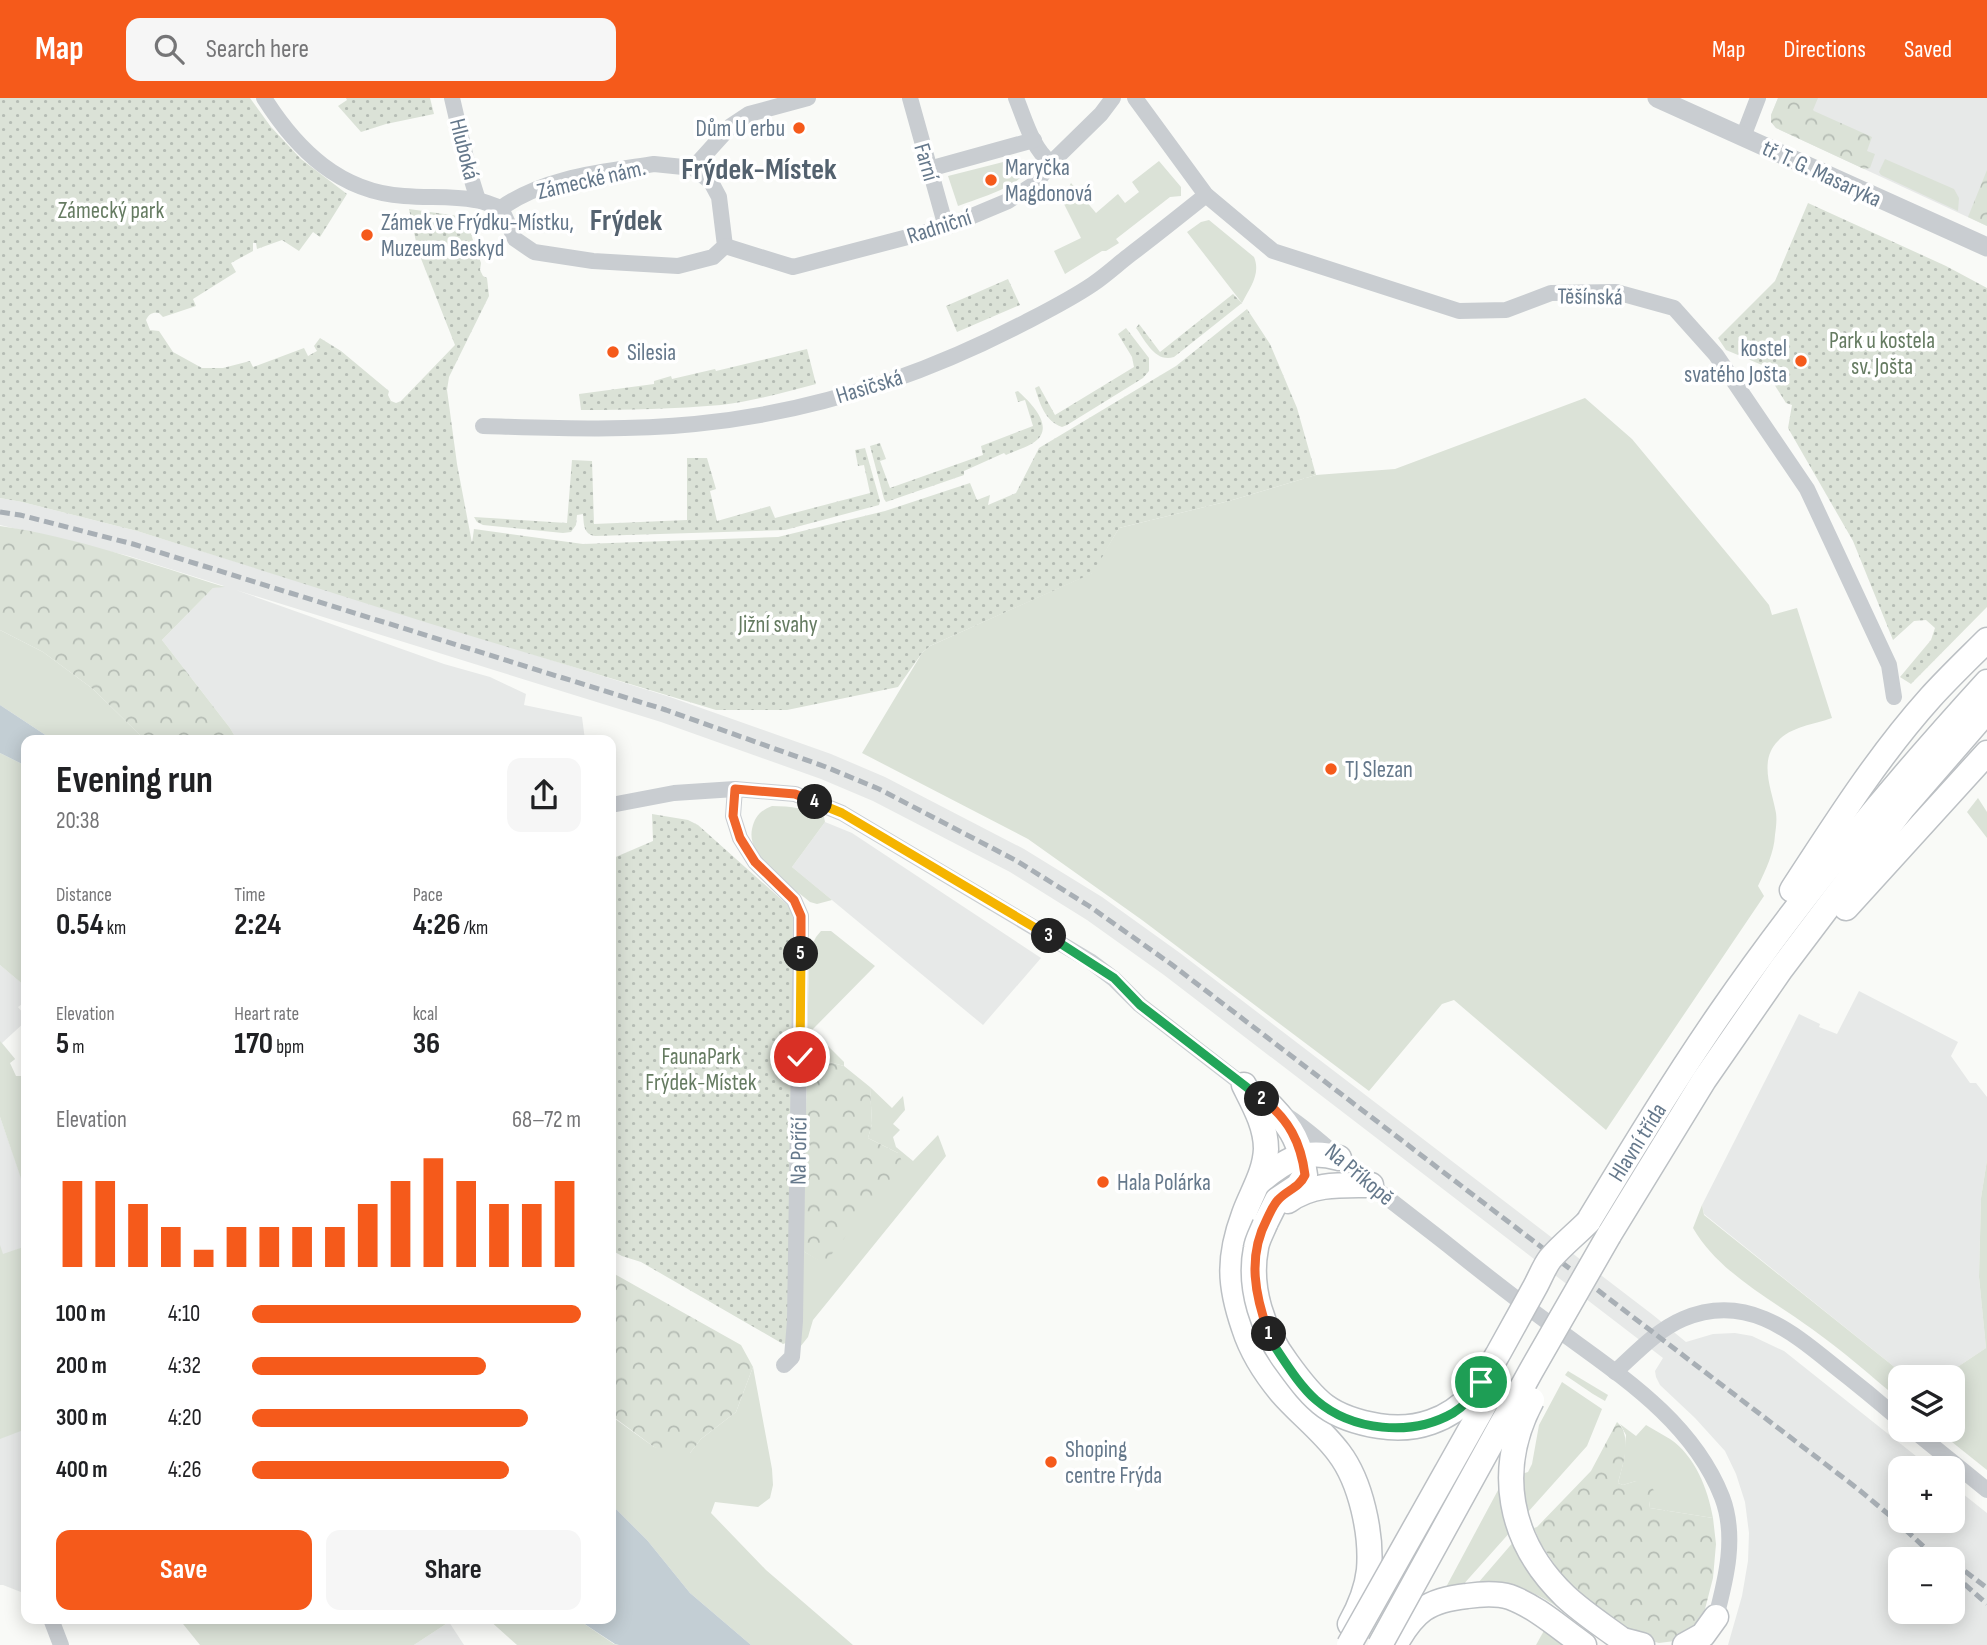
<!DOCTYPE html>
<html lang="en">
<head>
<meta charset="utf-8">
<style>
	body { margin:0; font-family:"Sofia Sans Condensed",sans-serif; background:#f6f6f6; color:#202124; height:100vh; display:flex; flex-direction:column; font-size:26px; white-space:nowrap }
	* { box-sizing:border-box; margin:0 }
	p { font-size:23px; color:#757577 }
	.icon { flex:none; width:38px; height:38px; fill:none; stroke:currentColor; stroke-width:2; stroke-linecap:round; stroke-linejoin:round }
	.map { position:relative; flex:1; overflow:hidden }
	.details { position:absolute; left:21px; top:637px; width:595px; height:889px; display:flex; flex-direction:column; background:#fff; border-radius:14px; box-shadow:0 4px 18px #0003 }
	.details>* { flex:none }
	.fabs { position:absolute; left:1888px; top:1267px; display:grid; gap:14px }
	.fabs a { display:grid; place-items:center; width:77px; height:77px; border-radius:14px; background:#fff; box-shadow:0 4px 18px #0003; font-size:35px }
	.pin { position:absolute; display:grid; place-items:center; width:60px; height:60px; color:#fff; margin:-30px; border:4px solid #fff; border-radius:50%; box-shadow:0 2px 7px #0007 }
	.km { position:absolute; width:35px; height:35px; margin:-18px; border-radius:50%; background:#222; color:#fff; font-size:19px; line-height:35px; text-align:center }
	.round { display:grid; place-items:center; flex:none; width:74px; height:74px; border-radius:14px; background:#f6f6f6 }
	.overview { display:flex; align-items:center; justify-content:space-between; height:119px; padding:0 35px }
	h1 { font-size:38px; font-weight:700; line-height:52px }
	.stats { display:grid; grid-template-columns:repeat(3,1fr); gap:10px; height:119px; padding:7px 35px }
	.stats div { display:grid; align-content:center }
	.stats b { font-size:30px; font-weight:700 }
	.stats small { font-size:19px; font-weight:400 }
	.stats p { font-size:19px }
	.chart { height:196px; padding:14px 35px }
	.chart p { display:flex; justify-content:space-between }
	.chart svg { width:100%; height:126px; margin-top:7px; stroke:#f55a1b; stroke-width:6 }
	.button { display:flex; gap:14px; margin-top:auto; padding:14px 35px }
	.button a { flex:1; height:80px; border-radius:14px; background:#f55a1b; color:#fff; font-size:28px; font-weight:700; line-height:80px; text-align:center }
	.button a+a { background:#f6f6f6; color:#202124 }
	ul { padding:0 35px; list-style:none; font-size:23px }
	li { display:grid; grid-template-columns:112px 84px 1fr; align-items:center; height:52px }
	li i { height:18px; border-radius:9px; background:#f55a1b }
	header { display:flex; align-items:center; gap:42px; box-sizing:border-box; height:98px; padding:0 35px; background:#f55a1b; color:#fff }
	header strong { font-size:33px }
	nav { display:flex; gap:38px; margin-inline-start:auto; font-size:24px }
	.search { width:490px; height:63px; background:#f6f6f6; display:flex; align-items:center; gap:18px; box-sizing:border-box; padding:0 24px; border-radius:14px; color:#757577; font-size:26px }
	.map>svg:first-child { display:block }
</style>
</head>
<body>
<header>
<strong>Map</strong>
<div class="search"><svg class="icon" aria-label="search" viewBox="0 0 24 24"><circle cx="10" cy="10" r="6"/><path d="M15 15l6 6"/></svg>Search here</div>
<nav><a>Map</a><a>Directions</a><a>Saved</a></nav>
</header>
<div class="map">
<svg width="1987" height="1547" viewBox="0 0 1987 1547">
	<defs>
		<pattern id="forest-crowns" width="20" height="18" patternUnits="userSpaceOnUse" patternTransform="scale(1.75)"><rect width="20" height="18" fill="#dbe2d7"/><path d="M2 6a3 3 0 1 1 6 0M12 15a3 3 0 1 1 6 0" fill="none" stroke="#b5bcb4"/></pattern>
		<pattern id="park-dots" width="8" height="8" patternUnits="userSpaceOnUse" patternTransform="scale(1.75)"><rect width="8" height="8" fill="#dbe2d7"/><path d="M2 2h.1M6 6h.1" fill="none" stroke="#b5bcb4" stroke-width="1.8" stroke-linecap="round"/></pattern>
	</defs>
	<rect width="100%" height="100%" fill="#f9faf7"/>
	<g fill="#e7e9e8" fill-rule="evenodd">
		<polygon points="1778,0 1987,0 1987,128 1776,30 1771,24 1771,17"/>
		<path d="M0 400 22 404 137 433 670 599 831 656 885 679 1024 751 1102 799 1180 855 1653 1217 1686 1244 1713 1236 1735 1235 1752 1238 1784 1253 1931 1370H1900V1423H1953V1388L1987 1415V1547H1728L1742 1498 1748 1463 1749 1435 1745 1404 1736 1376 1725 1353 1695 1320 1660 1287 1656 1279 1655 1273 1663 1260 1164 877 1087 822 1010 774 873 703 821 681 661 624 236 492 444 566 490 579 526 596 524 607 582 619 585 642H237L230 630 162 542 213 490 224 488 129 458 0 427ZM1900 1461H1953V1514H1900Z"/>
		<polygon points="825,724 852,735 1041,860 983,927 792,769"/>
		<polygon points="0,867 26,889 26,903 18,909 26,919 26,923 2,945 15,961 0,971"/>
		<polygon points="1859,893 1958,944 1951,958 1970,985 1976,985 1987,999 1987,1062 1981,1100 1979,1179 1986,1250 1953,1272 1946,1279 1907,1279 1704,1116 1702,1107 1799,916 1820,926 1819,929 1837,936"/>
		<polygon points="0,1019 26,1093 26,1148 3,1157 26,1199 26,1496 3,1487 0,1487"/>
		<polygon points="449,1524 464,1547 414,1547"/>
	</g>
	<g fill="#dbe2d7">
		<path d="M1015 61 1023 64 1025 74C1016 90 976 101 958 108L948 78Z"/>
		<polygon points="1885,61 1954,91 1959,100 1958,113 1881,77 1879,74"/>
		<polygon points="1159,63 1181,89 1181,98 1170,99 1116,141 1119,145 1106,153 1102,153 1065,176 1054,153 1081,140 1062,102 1071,85 1096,115 1118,96 1125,105 1139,94 1132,84"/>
		<path d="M1209 122 1254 159C1261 176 1250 189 1242 205L1187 134 1201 124Z"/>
		<path d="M1585 300 1632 341 1745 477 1769 507 1772 517 1797 510 1832 620C1815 626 1790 629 1778 643 1758 663 1772 692 1776 715 1777 722 1776 730 1775 737 1774 755 1766 771 1758 788L1764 798 1606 1032 1454 902 1442 906 1369 993 1142 822 1028 741 862 655 922 555 930 548 1092 475 1119 430 1229 403 1316 377 1395 371Z"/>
		<polygon points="0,532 43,554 93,591 145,642 53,642 0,607"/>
		<polygon points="0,655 26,668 26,889 0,867"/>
		<polygon points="1978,700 1987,714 1987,740 1967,714"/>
		<path d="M772 708C791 708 807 711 824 719L825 724 792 769 832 802 817 806 810 804C790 787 746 761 752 731 755 718 760 713 772 708Z"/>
		<polygon points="821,833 831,833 875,868 812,932 844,964 844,968 822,962 807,967 809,853 816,839"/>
		<polygon points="0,943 15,961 10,965 16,978 26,978 26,1095 0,1019"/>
		<polygon points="870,989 892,1010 903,998 905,1012 893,1026 900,1032 893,1039 896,1049 913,1063 938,1037 946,1058 813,1222 808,1239 800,1249 803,1153 824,1165 898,1055 868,1040 872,1026"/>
		<polygon points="1987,1062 1987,1372 1937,1332 1953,1332 1953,1279 1946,1279 1953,1272 1986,1250 1979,1179 1981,1100"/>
		<path d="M1702 1107 1704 1117 1907 1279H1900V1302C1871 1278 1843 1253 1812 1231 1771 1201 1719 1175 1693 1130Z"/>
		<polygon points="0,1147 3,1156 26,1148 26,1331 0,1341"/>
		<polygon points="753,1269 772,1371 773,1387 770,1400 758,1409 715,1404 711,1415 766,1472 853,1547 751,1547 690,1495 647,1442 611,1406 611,1318 654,1349 690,1355 701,1341 736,1314"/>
		<polygon points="1568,1273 1608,1297 1605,1303 1593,1296 1565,1277"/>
		<polygon points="1562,1284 1602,1311 1587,1348 1462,1488 1445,1491 1504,1381 1528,1374 1532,1366 1539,1327"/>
		<path d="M1620 1326 1636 1338 1646 1327C1654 1332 1662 1336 1670 1341 1695 1358 1708 1391 1713 1420L1650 1410 1649 1403 1636 1383 1623 1387 1618 1385 1624 1362 1626 1337Z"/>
		<path d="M1515 1442 1564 1508 1561 1512C1536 1493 1510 1483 1478 1485Z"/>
		<polygon points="179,1521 446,1521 449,1524 414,1547 200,1547"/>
		<polygon points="488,1521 577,1521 614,1546 619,1547 517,1547"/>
		<polygon points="1546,1529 1570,1547 1536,1547"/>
	</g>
	<g fill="url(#forest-crowns)">
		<polygon points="1778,0 1818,0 1813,12 1814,13 1872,39 1867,53 1875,56 1870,70 1864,71 1776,30 1771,24 1771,17"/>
		<polygon points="1987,72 1987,128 1968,119"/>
		<path d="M0 428C77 439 151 466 225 489L213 490 162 542 230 630 237 642H145L93 591 43 554 0 532Z"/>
		<polygon points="822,962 844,968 870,989 872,1026 868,1040 898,1055 903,1065 824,1166 803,1153 807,967"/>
		<polygon points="611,1174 741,1247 753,1269 736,1314 701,1341 690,1355 678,1358 654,1349 611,1317"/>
		<path d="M1617 1324C1633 1339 1623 1366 1618 1385L1623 1387 1636 1383 1649 1385 1655 1394 1649 1403 1650 1410 1713 1420 1716 1446 1713 1480 1704 1515 1696 1530 1675 1543 1659 1545 1644 1541 1618 1527 1580 1494 1563 1479 1541 1446 1534 1430 1537 1429 1591 1373Z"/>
	</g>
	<g fill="url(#park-dots)">
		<path d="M0 0H250L271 29 301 61 347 96 320 139 313 134 299 153 282 142 257 151 256 145H253V153L231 165 236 174 193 201 196 208 163 219 159 215C152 214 149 216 146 222L150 232 159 233 173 254 202 270H223L250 263 253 269 304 250 308 258 317 253 314 248 320 240 341 253 389 293 388 297 391 303 396 305 401 303 455 247 418 153 409 111 465 119 481 165 480 172 483 178 487 180 489 198 449 279 447 292 457 366 472 445 474 431 583 446 778 439 885 413 970 385 977 402 990 397 988 407 1016 395 1039 350 1176 268 1247 211 1270 246 1297 310 1316 377 1229 403 1119 430 1093 475 930 548 922 555 898 589 787 612H716L428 525 137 433 22 404 0 400Z"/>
		<polygon points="346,0 430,0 434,16 386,26 361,34 338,8 347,2"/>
		<polygon points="1808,105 1946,168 1987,190 1987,509 1911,586 1900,579 1931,542 1935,530 1926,522 1914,523 1893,542 1853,443 1788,330 1792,307 1786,305 1762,267 1726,252 1718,240 1775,183"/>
		<polygon points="1008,181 1020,207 957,234 946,208"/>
		<path d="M1233 196 1242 205 1174 259C1155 265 1145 242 1136 230L1139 226 1160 254Z"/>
		<path d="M1126 230 1149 260V273L1143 280 1067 327 1062 329C1045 323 1040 306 1035 290L1039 288 1055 317 1134 269 1132 259 1118 236Z"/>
		<path d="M807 251 816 286C786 294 753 303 721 307 675 311 628 312 581 312L579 296 654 286V283L671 278 672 281 715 271 716 273Z"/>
		<path d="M1018 293C1031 305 1057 330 1033 345 1025 350 1014 353 1006 357L1004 355 964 373V377L886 404 884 401 870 348 880 345 886 361 880 363 890 390 983 357 981 348 1033 328 1025 302 1018 304 1015 294Z"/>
		<path d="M865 350 880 403 879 407 785 432 595 438C583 436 584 426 583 416L577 417 576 427 571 434 563 435 483 427 477 424 474 419 567 425 572 362 592 363 594 426 687 422V360H707L716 391 710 393 717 423 770 408 775 420 870 395 864 367 858 368 855 352Z"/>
		<polygon points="652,716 688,722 698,727 791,810 793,820 788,1240 786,1245 783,1246 641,1164 622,1158 611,1152 611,761 653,743"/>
	</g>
	<g fill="#c3ced4">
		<polygon points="0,607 53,642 26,642 26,668 0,655"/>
		<polygon points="611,1406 647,1442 690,1495 751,1547 619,1547 615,1546 577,1521 611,1521"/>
	</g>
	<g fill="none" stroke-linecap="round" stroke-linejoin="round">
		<g stroke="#bcc0c4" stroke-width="27">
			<g id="primary">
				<path d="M1792 792C1835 726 1878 658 1930 600 1948 580 1968 561 1987 542"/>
				<polyline points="1846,810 1987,655"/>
				<path d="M1244 987C1254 1007 1266 1028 1266 1051 1265 1075 1252 1094 1244 1116 1228 1159 1229 1187 1244 1230 1251 1252 1266 1276 1281 1294 1299 1315 1322 1332 1339 1355 1361 1384 1372 1436 1369 1472 1367 1490 1359 1510 1350 1526"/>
				<path d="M1259 1084C1285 1062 1304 1050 1339 1060"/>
				<path d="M1288 1103C1312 1085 1342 1087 1371 1087"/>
				<path d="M1588 1124C1631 1053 1674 982 1721 914 1801 798 1892 688 1987 584"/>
				<path d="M1265 1126 1277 1102 1298 1088 1305 1077C1301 1046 1292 1030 1271 1008"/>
				<polyline points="1609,1137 1704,982 1781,871 1902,711 1987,613"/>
				<polyline points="1623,1542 1642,1547"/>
				<path d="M1395 1547C1414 1513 1428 1502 1467 1498 1481 1496 1497 1495 1510 1499 1537 1509 1561 1531 1584 1547"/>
				<polyline points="1685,1547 1703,1537 1716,1519"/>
			</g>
		</g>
		<g stroke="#c9cdd1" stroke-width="16">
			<path d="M264 0C297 52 340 94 404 98 428 100 452 98 475 102 484 103 492 107 501 110"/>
			<polyline points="452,0 469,73 478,102"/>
			<polyline points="910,0 946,129"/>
			<path d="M1016 0C1025 22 1032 50 1051 65"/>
			<polyline points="1135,0 1206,97 1273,153 1459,213 1506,212 1551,195 1616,194 1674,210 1716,257 1807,391 1889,567 1894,599"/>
			<polyline points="1743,39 1758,0"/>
			<path d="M654 66 693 70 711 84 719 99 725 148 713 159 678 168 593 163 534 154 515 141 501 110C545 79 602 74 654 66Z"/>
			<polyline points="693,70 731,28 749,16 808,0"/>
			<polyline points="929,71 1034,42"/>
			<polyline points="725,148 793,169 946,129 1008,103 1036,85 1051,65 1101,16 1113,0"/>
			<path d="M483 328C553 330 625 333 695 326 810 315 922 278 1024 225 1047 213 1071 201 1093 186 1106 177 1118 166 1131 156 1156 137 1181 117 1206 97"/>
			<polyline points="735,691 733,718 740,740 755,764 794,802 801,818 795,1223 792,1259 784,1267"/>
			<polyline points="611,707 674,695 735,691 795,696 842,715 1090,863 1114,881 1140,907 1251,993"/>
			<path d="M1287 1018C1313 1035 1336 1058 1360 1078 1389 1102 1419 1124 1448 1147 1484 1176 1520 1204 1557 1231 1621 1278 1692 1323 1722 1399 1737 1438 1726 1481 1716 1519"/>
			<path d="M1615 1274C1636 1255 1657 1232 1683 1221 1744 1195 1789 1231 1833 1267 1856 1285 1878 1303 1900 1322"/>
			<polyline points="1913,1332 1987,1392"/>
			<polyline points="51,1521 61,1547"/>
		</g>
		<polyline stroke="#c9cdd1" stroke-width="19" points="1657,0 1987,149"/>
		<use href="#primary" stroke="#fff" stroke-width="24"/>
		<g stroke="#a8afb5" stroke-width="5" stroke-dasharray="10 5" stroke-linecap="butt">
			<polyline points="0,414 20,417 133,446 666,612 826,669 879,691 1017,763 1089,808 1171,866 1858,1391 1894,1421 1937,1461"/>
			<polyline points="1953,1464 1987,1490"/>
			<polyline points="1953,1476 1987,1506"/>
		</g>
		<g stroke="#bcc0c4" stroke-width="27" stroke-linecap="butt">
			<g id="primary-bridge">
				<path d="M1265 1126C1262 1134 1257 1142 1256 1150 1248 1190 1263 1233 1287 1265 1315 1304 1330 1320 1379 1328 1398 1331 1414 1330 1431 1324 1468 1311 1481 1286 1499 1254 1511 1232 1523 1211 1535 1189 1540 1180 1544 1169 1550 1161 1561 1148 1576 1136 1588 1124"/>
				<path d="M1532 1302C1495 1371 1508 1443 1565 1498 1582 1514 1602 1527 1621 1541"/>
				<polyline points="1349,1547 1496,1286"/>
				<polyline points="1380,1547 1531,1273 1609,1137"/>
			</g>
		</g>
		<use href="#primary-bridge" stroke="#fff" stroke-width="24"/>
	</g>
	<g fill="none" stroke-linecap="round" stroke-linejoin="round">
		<g stroke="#fff" stroke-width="14">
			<path id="split-1" d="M1269 1236 1273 1246C1286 1265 1299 1287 1316 1302 1352 1333 1411 1339 1453 1315 1465 1308 1474 1296 1481 1284"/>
		</g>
		<g stroke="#fff" stroke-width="14">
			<path id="split-2" d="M1262 1001C1289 1021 1301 1045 1305 1077 1299 1090 1287 1092 1278 1102 1273 1107 1270 1115 1267 1121 1247 1159 1255 1198 1269 1236"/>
		</g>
		<g stroke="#fff" stroke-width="14">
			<polyline id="split-3" points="1049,838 1114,880 1140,907 1262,1001"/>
		</g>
		<g stroke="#fff" stroke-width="14">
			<polyline id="split-4" points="815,704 842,715 1049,838"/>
		</g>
		<g stroke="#fff" stroke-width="14">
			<polyline id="split-5" points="801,856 801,818 794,802 755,764 740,740 733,718 735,691 795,696 815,704"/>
		</g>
		<g stroke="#fff" stroke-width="14">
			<polyline id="split-6" points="800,959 801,856"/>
		</g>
		<use href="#split-1" stroke="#22a559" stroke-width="9"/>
		<use href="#split-2" stroke="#f0652b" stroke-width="9"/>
		<use href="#split-3" stroke="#22a559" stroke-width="9"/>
		<use href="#split-4" stroke="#f5b400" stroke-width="9"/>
		<use href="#split-5" stroke="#f0652b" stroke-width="9"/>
		<use href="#split-6" stroke="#f5b400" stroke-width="9"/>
	</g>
	<g fill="#f55a1b" stroke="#fff" stroke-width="2.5">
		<circle cx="799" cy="30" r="7"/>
		<circle cx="991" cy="82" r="7"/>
		<circle cx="367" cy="137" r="7"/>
		<circle cx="613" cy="254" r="7"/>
		<circle cx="1801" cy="263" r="7"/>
		<circle cx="1331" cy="671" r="7"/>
		<circle cx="1103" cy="1084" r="7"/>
		<circle cx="1051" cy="1364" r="7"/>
	</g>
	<g text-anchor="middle" stroke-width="7" stroke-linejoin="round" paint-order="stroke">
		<g font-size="23" fill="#65788b" stroke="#fff" text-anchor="start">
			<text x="785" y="38" text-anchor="end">Dům U erbu</text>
			<text x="1005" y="77">Maryčka<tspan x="1005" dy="26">Magdonová</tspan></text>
			<text x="381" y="132">Zámek ve Frýdku-Místku,<tspan x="381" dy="26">Muzeum Beskyd</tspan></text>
			<text x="1787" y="258" text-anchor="end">kostel<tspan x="1787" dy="26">svatého Jošta</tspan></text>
			<text x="627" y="262">Silesia</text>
			<text x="1345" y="679">TJ Slezan</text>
			<text x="1117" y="1092">Hala Polárka</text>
			<text x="1065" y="1359">Shoping<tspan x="1065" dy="26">centre Frýda</tspan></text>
		</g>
		<g font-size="23" fill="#65788b" stroke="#fff">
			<text transform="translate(465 51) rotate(76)" y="8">Hluboká</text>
			<text transform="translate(927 64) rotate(74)" y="8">Farní</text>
			<text transform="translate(1822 75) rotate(25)" y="8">tř. T. G. Masaryka</text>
			<text transform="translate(591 81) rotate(-13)" y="8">Zámecké nám.</text>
			<text transform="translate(939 128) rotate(-18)" y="8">Radniční</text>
			<text transform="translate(1590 198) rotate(1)" y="8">Těšínská</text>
			<text transform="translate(869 288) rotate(-17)" y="8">Hasičská</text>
			<text transform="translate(1637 1044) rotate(-58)" y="8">Hlavní třída</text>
			<text transform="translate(798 1053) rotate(-89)" y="8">Na Poříčí</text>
			<text transform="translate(1360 1076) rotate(40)" y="8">Na Příkopě</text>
		</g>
		<g font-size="23" fill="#657b61" stroke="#fff">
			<text x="111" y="120">Zámecký park</text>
			<text x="1882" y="250">Park u kostela<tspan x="1882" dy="26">sv. Jošta</tspan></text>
			<text x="778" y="534">Jižní svahy</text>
			<text x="701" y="966">FaunaPark<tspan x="701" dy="26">Frýdek-Místek</tspan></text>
		</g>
		<g font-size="30" font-weight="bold" fill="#54626f" stroke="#fff">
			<text x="759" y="81">Frýdek-Místek</text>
			<text x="626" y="132">Frýdek</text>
		</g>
	</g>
</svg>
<div class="fabs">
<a><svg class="icon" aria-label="layers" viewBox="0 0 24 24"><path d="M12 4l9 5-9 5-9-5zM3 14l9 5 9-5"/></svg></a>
<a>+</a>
<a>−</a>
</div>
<div class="pin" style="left:1481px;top:1284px;background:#1e9e55"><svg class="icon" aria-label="arrive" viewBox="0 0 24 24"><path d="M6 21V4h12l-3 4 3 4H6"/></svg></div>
<div class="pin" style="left:800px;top:959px;background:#d93025"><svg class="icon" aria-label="check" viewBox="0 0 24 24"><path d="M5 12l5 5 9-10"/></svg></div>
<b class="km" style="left:1269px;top:1236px">1</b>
<b class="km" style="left:1262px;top:1001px">2</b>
<b class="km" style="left:1049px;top:838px">3</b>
<b class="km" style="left:815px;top:704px">4</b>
<b class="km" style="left:801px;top:856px">5</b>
<section class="details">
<div class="overview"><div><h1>Evening run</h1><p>20:38</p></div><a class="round"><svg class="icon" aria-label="share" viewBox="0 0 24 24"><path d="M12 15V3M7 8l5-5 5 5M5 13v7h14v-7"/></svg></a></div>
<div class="stats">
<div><p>Distance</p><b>0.54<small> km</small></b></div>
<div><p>Time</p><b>2:24</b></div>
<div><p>Pace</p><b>4:26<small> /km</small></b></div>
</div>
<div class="stats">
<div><p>Elevation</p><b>5<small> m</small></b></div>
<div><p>Heart rate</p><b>170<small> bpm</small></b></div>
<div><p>kcal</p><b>36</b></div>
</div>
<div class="chart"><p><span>Elevation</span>68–72 m</p>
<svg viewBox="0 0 160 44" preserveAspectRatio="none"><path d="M5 44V14M15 44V14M25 44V22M35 44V30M45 44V38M55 44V30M65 44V30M75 44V30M85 44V30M95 44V22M105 44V14M115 44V6M125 44V14M135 44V22M145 44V22M155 44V14"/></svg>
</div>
<ul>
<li><b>100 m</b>4:10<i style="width:100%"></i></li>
<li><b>200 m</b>4:32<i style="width:71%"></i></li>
<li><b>300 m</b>4:20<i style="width:84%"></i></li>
<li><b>400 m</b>4:26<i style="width:78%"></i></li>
</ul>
<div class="button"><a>Save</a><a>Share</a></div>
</section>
</div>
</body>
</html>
